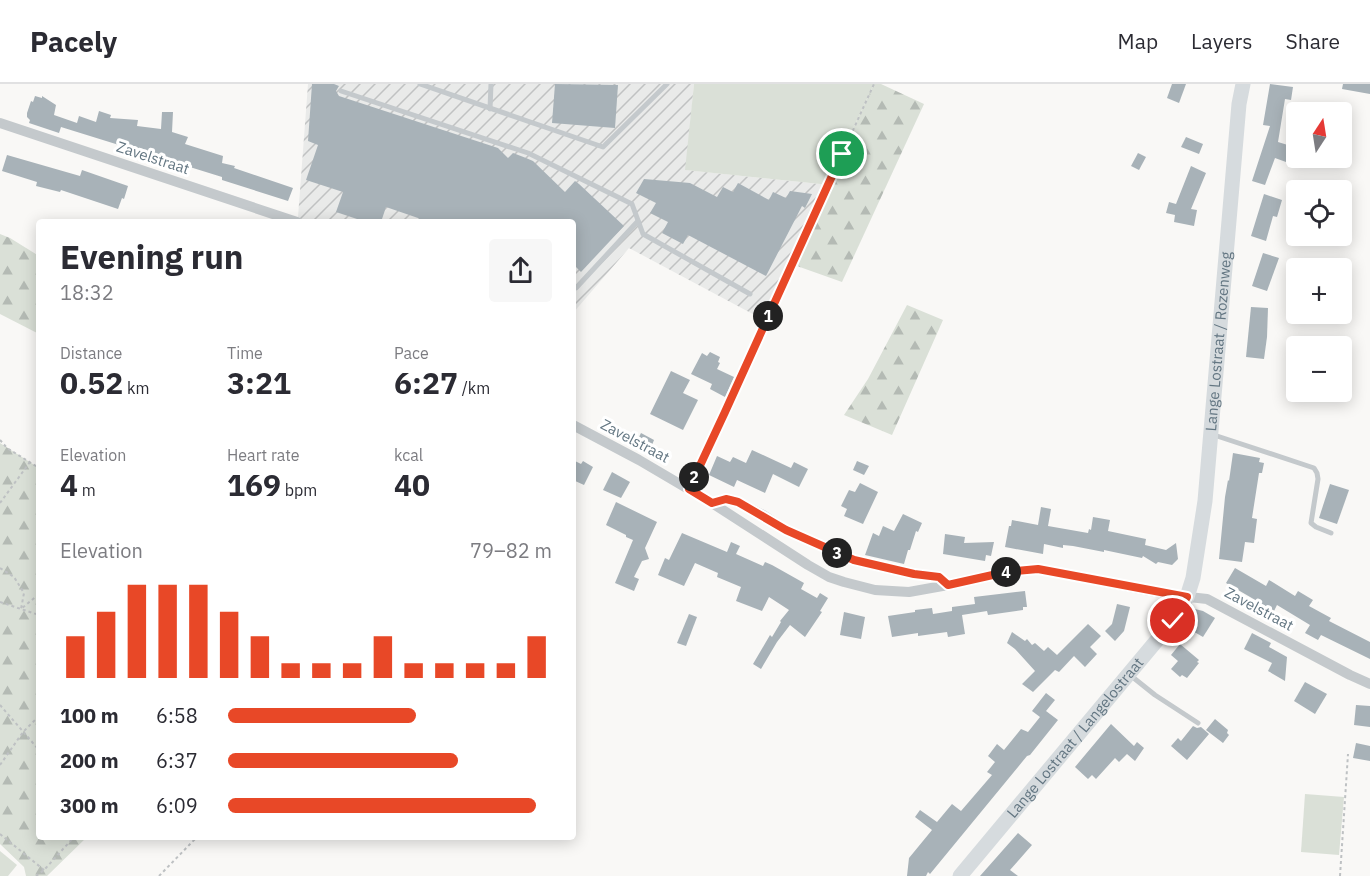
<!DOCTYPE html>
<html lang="en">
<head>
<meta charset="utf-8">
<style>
	body { margin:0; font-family:"IBM Plex Sans",sans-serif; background:#f7f7f7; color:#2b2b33; height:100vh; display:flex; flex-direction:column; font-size:22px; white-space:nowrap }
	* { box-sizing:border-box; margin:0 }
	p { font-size:20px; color:#7c7c81 }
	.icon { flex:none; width:33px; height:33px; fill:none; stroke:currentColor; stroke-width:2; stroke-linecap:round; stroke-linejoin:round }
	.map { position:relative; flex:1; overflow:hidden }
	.panel { position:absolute; left:36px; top:135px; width:540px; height:621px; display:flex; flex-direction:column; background:#fff; border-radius:6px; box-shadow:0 3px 15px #0003 }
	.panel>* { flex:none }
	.needle { width:39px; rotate:12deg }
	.buttons { position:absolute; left:1286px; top:18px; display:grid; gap:12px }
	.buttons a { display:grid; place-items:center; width:66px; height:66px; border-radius:6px; background:#fff; box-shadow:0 3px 15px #0003; font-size:30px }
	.pin { position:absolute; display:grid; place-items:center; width:51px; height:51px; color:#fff; margin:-26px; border:3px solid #fff; border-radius:50%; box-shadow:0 2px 6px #0007 }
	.km { position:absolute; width:30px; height:30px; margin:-15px; border-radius:50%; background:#222; color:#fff; font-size:16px; line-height:30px; text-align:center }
	.round { display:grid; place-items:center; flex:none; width:63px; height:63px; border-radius:6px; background:#f7f7f7 }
	.overview { display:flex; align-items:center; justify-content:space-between; height:102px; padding:0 24px }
	h1 { font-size:33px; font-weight:700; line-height:45px }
	.figures { display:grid; grid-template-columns:repeat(3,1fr); gap:9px; height:102px; padding:6px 24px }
	.figures div { display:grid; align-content:center }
	.figures b { font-size:30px; font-weight:700 }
	.figures small { font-size:16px; font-weight:400 }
	.figures p { font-size:16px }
	.chart { height:168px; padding:12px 24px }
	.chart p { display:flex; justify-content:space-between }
	.chart svg { width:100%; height:108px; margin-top:6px; stroke:#e84827; stroke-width:6 }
	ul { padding:0 24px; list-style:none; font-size:20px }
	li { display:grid; grid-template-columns:96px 72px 1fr; align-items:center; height:45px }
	li i { height:15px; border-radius:8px; background:#e84827 }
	header { display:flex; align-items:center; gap:36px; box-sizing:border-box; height:84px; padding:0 30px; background:#fff; border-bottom:2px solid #e1e1e2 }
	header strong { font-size:28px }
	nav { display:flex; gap:33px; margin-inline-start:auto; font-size:21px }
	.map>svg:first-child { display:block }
</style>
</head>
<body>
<header>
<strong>Pacely</strong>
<nav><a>Map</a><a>Layers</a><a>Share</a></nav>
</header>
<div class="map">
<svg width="1370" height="792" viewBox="0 0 1370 792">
	<defs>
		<pattern id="industrial-furrows" width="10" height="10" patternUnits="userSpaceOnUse" patternTransform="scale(1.5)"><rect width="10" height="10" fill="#e9eae9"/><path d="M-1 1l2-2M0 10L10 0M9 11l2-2" fill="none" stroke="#c0c2c2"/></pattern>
		<pattern id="forest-firs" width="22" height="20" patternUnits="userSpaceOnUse" patternTransform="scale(1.5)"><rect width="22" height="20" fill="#dae0d7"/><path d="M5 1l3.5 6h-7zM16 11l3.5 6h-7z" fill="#b4bab4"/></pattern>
	</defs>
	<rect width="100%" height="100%" fill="#f9f8f6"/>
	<polygon fill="url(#industrial-furrows)" points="308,0 694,0 686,86 830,101 764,236 629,164 573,229 573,138 305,138 298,133"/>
	<g fill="#dae0d7">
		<polygon points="694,0 874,0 849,53 830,101 685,86"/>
		<polygon points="1305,710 1344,713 1339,771 1301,768"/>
		<polygon points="0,767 17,781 8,792 0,792"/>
	</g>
	<g fill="url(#forest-firs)">
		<polygon points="874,0 881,0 924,20 842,198 797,182 849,53"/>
		<polygon points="0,150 10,154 39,172 39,250 0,230"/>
		<polygon points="907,221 943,236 892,351 844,331 868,295"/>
		<polygon points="0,359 39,384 39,753 87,753 47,792 26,792 24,783 0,760"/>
	</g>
	<g fill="#a8b2b8">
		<polygon points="312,0 334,0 339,2 336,7 339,12 498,64 508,74 513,69 526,74 533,77 565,108 575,97 579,100 624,142 581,188 573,180 573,138 422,138 418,134 386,123 381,138 366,138 336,128 343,108 306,96 318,61 308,57"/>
		<polygon points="555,0 618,1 615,44 552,39"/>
		<polygon points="1172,0 1186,0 1179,19 1167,14"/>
		<polygon points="1270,0 1293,3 1291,16 1285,15 1278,58 1291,62 1286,78 1275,74 1265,101 1252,97 1270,42 1263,41"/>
		<polygon points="1343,0 1370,0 1370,10 1342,5"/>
		<polygon points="35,12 42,14 42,12 56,21 54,31 77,39 79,32 96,38 99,27 111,31 110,34 138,36 137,42 161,45 162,28 173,28 172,48 188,53 185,60 223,72 222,79 235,82 234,84 293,104 288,117 222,96 222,93 61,43 59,49 29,39 30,36 27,33 27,29 31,17 33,18"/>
		<polygon points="1186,53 1203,60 1199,70 1181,63"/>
		<polygon points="1138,69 1146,73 1139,86 1131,82"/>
		<polygon points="7,71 80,92 82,86 128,102 124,115 122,114 118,125 61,106 60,108 36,102 37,98 2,87"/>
		<polygon points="1191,82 1206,89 1191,125 1197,126 1194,142 1174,138 1175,131 1166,129 1169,118 1176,120"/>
		<polygon points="644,95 690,99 717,113 723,103 733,108 738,99 769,116 773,108 786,114 790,107 812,110 805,124 802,122 766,192 688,151 683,160 662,149 668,138 650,129 656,119 636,109"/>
		<polygon points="1264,110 1282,116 1277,133 1273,132 1266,157 1251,152"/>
		<polygon points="1263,169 1279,174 1267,207 1252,202"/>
		<polygon points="1251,223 1268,224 1267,253 1264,275 1246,273"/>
		<polygon points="710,268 720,273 718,278 720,279 717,285 734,293 725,313 710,305 712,300 691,290 702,269 707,272"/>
		<polygon points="671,287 690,296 683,309 698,316 683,346 650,330"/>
		<polygon points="641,349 654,356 650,366 636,359"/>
		<polygon points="752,366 791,384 794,378 808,385 799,403 773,390 765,409 737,396 734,403 709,391 717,372 730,378 733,373 746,379"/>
		<polygon points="1233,369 1260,374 1259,378 1264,379 1262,389 1259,389 1252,434 1257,435 1254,459 1245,458 1242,478 1219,475 1225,413 1228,396 1229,397"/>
		<polygon points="573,376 581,380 583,377 593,383 584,401 573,396"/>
		<polygon points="857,377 869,382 864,391 853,386"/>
		<polygon points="612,388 630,398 621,414 603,406"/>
		<polygon points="860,399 878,408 863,440 844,432 847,425 841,422 849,406 855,408"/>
		<polygon points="1330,400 1349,406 1337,440 1319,434"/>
		<polygon points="616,418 657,438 645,464 649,475 642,477 634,493 639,495 634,507 615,499 633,456 626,453 626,451 606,441"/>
		<polygon points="1041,423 1051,425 1048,442 1088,449 1089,445 1091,446 1093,433 1110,436 1108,447 1146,455 1145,461 1166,466 1176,459 1178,475 1172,481 1158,478 1156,480 1143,472 1142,474 1104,466 1104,468 1073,462 1063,461 1063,464 1044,460 1043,470 1005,463 1009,442 1011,442 1012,436 1038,441"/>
		<polygon points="903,430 922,439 918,448 916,447 910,466 908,466 904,480 865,471 873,449 879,452 883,442 894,447"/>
		<polygon points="682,449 727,468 731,458 740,462 736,470 763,482 765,478 772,481 804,499 801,505 817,514 820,509 828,514 820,527 822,528 805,553 790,541 777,558 761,585 753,580 770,551 772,553 781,538 780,537 789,526 769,513 762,527 736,517 741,503 717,493 718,489 695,479 684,502 658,491 665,474 669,476"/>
		<polygon points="945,450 965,453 964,459 994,458 991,472 986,471 985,477 943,470"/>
		<polygon points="1235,484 1266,502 1269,496 1295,512 1298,507 1313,516 1309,522 1331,534 1329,537 1370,558 1370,575 1321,551 1318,556 1305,549 1310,541 1277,521 1274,527 1226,499"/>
		<polygon points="1025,507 1027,523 1023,523 1023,526 988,531 987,527 962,531 965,550 948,553 947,548 918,552 918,549 892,553 888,532 915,528 915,526 932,524 933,530 952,527 952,523 975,520 974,513"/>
		<polygon points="1117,520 1130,523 1124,547 1115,557 1105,547 1112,540"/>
		<polygon points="1195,525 1203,527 1215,534 1203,553 1184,542"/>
		<polygon points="844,528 865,533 861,555 840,551"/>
		<polygon points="689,530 697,533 686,562 677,559"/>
		<polygon points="1088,540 1101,552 1090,563 1097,570 1085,583 1074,572 1059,588 1055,586 1033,608 1022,600 1035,587 1015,565 1007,559 1012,548 1025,557 1027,555 1032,561 1035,559 1044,567 1048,563 1057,571"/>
		<polygon points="1252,549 1271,559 1269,563 1287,573 1285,597 1268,587 1272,579 1244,565"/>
		<polygon points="1180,560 1199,576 1197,578 1199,579 1187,594 1182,591 1180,593 1171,585 1178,577 1171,571"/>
		<polygon points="1305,598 1327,610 1315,630 1294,617"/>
		<polygon points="1046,609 1055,616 1046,627 1058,636 1030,671 1027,672 930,790 928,788 926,792 907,792 909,774 932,746 915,733 920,726 937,738 952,720 961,727 992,691 987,688 995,678 988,672 997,660 1004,666 1021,645 1028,648 1040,633 1032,627"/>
		<polygon points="1356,621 1370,622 1370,643 1354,641"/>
		<polygon points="1215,635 1228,646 1227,649 1229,651 1223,659 1206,646"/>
		<polygon points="1111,640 1134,662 1137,658 1144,664 1135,677 1127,670 1119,678 1115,674 1096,695 1092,691 1088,695 1075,683"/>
		<polygon points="1193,642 1197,644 1201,643 1209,650 1187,676 1171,662 1178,654 1181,657"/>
		<polygon points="1356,659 1370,662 1370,677 1353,674"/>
		<polygon points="1018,749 1032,761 1010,786 1018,792 980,792"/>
	</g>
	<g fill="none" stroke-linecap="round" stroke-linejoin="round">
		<g stroke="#bec1c3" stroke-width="2" stroke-dasharray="3 3" stroke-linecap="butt">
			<polyline points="0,356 7,364 39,384"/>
			<polyline points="693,396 725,328 874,0"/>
			<polyline points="0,419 30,378"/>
			<polyline points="0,484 14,493 24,509 21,525 39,510"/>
			<polyline points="0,518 39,531"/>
			<polyline points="0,621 39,666"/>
			<polyline points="0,681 23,648 39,632"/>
			<polyline points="0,750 44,786"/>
			<polyline points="36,792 44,786 74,753"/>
			<polyline points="159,792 197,753"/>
			<polyline points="1340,792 1348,670"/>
		</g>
		<g stroke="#c4c9cc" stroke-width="5">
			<polyline points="420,0 603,63 667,0"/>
			<polyline points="341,7 528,69 632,120 643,150 750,210"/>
			<polyline points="490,25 491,0"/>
			<polyline points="573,204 576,204 638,137"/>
			<polyline points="1214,351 1314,384 1317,389 1318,395 1311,439 1316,443 1331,449"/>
			<polyline points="1130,591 1155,611 1198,639"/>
		</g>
		<g stroke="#c4c9cc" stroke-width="10">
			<polyline points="0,39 297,138"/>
			<polyline points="573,341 639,376 712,419 808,481 829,493 844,498 875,506 909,508 948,501 1006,488 1038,485 1171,511 1207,515 1350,591 1370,600"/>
			<polyline points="712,419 721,416 726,415 738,418 763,431 786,446 854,476 914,490 939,493 948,501"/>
		</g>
		<path stroke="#d6dbde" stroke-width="15" id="s1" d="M960 792 1173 537 1187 513 1193 494 1205 417 1239 20 1243 0"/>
	</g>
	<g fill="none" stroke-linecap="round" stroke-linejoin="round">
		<g stroke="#fff" stroke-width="12">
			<polyline id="route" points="842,70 725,328 689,405 712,419 726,415 738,418 786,446 854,476 914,490 939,493 948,501 1006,488 1038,485 1187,513 1173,537"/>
		</g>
		<use href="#route" stroke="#e84827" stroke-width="8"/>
	</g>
	<g text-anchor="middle" stroke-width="6" stroke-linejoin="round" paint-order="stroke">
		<g font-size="15" fill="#637682" stroke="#fff">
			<text transform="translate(153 74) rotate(18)" y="5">Zavelstraat</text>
			<text dy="5" stroke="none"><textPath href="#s1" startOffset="618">Lange Lostraat / Rozenweg</textPath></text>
			<text transform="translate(635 357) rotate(28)" y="5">Zavelstraat</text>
			<text transform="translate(1259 525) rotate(28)" y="5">Zavelstraat</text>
			<text dy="5" stroke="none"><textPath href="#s1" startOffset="180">Lange Lostraat / Langelostraat</textPath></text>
		</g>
	</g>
</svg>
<div class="buttons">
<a><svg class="needle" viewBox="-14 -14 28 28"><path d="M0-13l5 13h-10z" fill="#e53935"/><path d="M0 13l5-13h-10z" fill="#7c7c81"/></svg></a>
<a><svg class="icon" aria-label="locate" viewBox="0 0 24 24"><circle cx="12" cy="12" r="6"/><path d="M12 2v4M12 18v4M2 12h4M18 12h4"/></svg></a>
<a>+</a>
<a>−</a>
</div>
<div class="pin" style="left:842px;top:70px;background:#1e9e55"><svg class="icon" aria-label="arrive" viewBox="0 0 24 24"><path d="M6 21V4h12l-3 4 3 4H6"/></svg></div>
<div class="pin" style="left:1173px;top:537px;background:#d93025"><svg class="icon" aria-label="check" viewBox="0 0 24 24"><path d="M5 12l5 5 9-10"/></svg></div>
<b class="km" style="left:768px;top:232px">1</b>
<b class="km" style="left:694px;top:393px">2</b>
<b class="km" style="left:837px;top:469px">3</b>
<b class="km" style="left:1006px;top:488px">4</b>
<section class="panel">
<div class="overview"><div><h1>Evening run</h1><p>18:32</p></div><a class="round"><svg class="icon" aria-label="share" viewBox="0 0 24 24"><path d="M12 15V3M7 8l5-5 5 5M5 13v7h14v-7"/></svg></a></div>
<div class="figures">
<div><p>Distance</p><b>0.52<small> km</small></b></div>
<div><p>Time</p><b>3:21</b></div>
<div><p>Pace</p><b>6:27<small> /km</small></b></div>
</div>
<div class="figures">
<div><p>Elevation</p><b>4<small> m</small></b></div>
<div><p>Heart rate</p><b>169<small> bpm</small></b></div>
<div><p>kcal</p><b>40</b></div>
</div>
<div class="chart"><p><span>Elevation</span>79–82 m</p>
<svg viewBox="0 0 160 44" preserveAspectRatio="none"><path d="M5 44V27M15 44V17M25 44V6M35 44V6M45 44V6M55 44V17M65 44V27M75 44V38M85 44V38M95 44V38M105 44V27M115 44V38M125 44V38M135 44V38M145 44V38M155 44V27"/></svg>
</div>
<ul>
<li><b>100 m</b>6:58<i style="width:58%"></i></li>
<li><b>200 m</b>6:37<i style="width:71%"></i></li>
<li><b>300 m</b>6:09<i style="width:95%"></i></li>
</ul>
</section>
</div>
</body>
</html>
